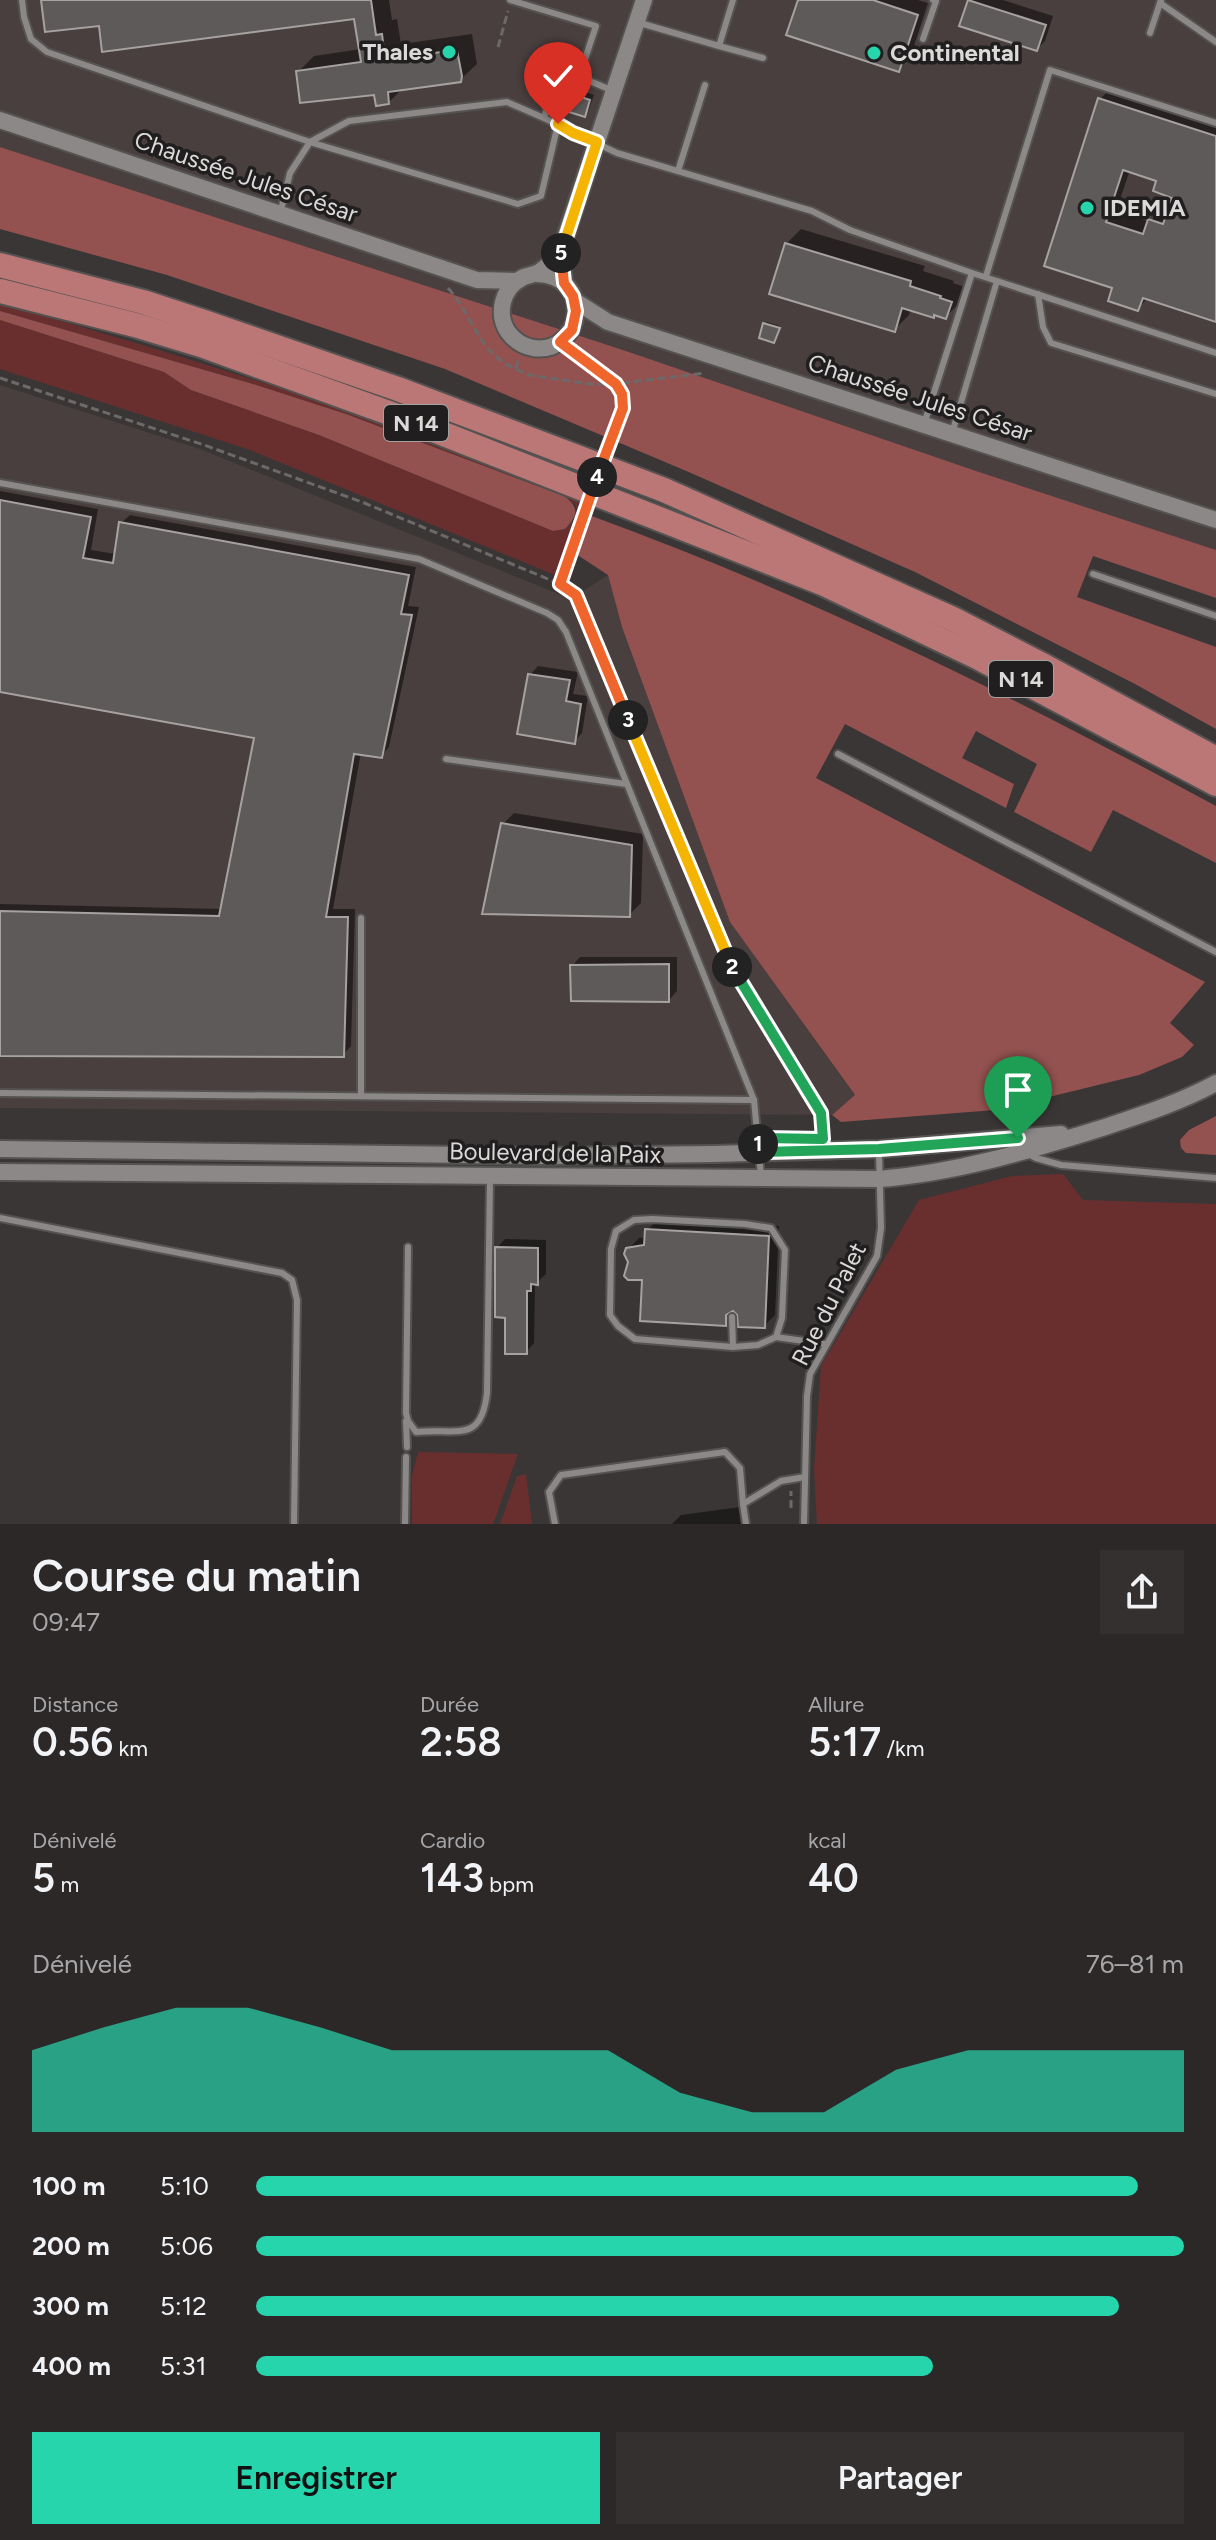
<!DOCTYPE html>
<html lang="fr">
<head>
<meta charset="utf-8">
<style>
	body { margin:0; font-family:Figtree,sans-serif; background:#343030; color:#f1f3f6; height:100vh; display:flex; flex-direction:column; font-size:30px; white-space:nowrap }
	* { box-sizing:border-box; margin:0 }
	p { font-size:26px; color:#a6a6a8 }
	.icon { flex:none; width:44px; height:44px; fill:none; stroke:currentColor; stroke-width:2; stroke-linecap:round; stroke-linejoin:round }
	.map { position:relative; height:1524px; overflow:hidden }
	.details { display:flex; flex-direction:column; background:#2c2828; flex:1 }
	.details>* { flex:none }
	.pin { position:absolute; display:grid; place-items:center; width:68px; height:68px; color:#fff; margin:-82px -34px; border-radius:50% 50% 50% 0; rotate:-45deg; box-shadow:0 0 8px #0007 }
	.pin .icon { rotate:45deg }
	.km { position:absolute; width:40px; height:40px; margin:-20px; border-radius:50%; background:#222; color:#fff; font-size:22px; line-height:40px; text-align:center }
	.round { display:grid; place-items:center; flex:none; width:84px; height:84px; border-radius:0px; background:#343030 }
	.overview { display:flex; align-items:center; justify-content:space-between; height:136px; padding:0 32px }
	h1 { font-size:44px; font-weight:600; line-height:60px }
	.figures { display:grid; grid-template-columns:repeat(3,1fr); gap:12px; height:136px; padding:8px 32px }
	.figures div { display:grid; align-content:center }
	.figures b { font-size:40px; font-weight:600 }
	.figures small { font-size:22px; font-weight:400 }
	.figures p { font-size:22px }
	.chart { height:224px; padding:16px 32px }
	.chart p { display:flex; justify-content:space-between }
	.chart svg { width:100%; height:144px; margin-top:8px; fill:#27d5ad; opacity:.7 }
	.primary-button { display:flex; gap:16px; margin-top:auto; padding:16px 32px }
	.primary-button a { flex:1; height:92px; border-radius:0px; background:#27d5ad; color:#111; font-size:32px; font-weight:600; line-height:92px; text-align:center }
	.primary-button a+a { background:#343030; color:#f1f3f6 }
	ul { padding:0 32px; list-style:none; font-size:26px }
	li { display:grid; grid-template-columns:128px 96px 1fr; align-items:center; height:60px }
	li i { height:20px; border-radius:10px; background:#27d5ad }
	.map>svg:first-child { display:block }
</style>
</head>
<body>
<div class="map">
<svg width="1216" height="1524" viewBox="0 0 1216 1524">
	<rect width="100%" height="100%" fill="#3a3636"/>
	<g fill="#4a3f3f">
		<polygon points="0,0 1216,0 1216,550 979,472 626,351 0,147"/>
		<polygon points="0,385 200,449 571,599 608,575 622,627 730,922 855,1096 832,1115 0,1108"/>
	</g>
	<g fill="#692f2f">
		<path d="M0 303C104 333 207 364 310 398 400 428 490 462 580 496L577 510 575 504 564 496 346 414 253 384 0 311Z"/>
		<polygon points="0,320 164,372 191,390 319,435 553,531 565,529 573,521 555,575 250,450 0,369"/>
		<polygon points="1063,1174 1083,1200 1216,1204 1216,1524 817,1524 814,1469 821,1366 919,1200 1012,1176"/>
		<polygon points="418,1452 518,1454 493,1524 412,1524 412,1475"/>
		<polygon points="526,1474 532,1524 500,1524 517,1476"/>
	</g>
	<g fill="#935250">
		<polygon points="0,147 626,351 979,472 1216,550 1216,598 1093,556 1077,597 1216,647 1216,729 1135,684 915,572 691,473 445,369 167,275 0,229"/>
		<path d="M0 311 253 384 346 414 564 496C580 508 578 515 565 529L553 531 319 435 191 390 164 372 0 320Z"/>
		<path d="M589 515C806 594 1013 696 1216 806V863L1113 810 1091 852 1014 812 1037 764 976 731 962 758 1014 784 1006 808 845 724 816 778 1205 982 1170 1023 1194 1045 1182 1057 1139 1075 995 1110 841 1122 832 1115 855 1095 730 922 622 627 608 575 576 554Z"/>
		<polygon points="1216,1116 1216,1155 1186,1153 1181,1148 1180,1140 1189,1130"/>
	</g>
	<g fill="#0007" fill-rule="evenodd">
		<polygon points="43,0 389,0 392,20 397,19 401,44 472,34 477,64 460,80 403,88 388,103 376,93 298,72 314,56 361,49 356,17 100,24"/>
		<polygon points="800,0 918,0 928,3 910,58 899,69"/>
		<polygon points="970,0 1003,0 1053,16 1045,41 1037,49 962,25"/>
		<path d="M1111 88 1216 122V320L1148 298 1137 309 1115 287 1046 264 1100 99ZM1130 170 1159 180 1174 196 1170 211 1162 209 1150 222 1116 211Z"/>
		<polygon points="579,90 594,95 589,109 584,115 574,95"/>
		<polygon points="801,229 925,266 923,271 954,281 953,283 965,287 961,302 946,316 911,308 909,315 894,330 786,244"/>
		<polygon points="767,322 780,326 774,341 765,324"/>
		<polygon points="0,491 98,509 91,550 116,554 121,523 130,515 416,567 408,606 419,607 389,747 381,756 361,752 333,909 355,909 351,1046 343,1055 0,1054 0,904 223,909 256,736 0,689"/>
		<polygon points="538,666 578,672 573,694 588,696 582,733 574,742 530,675"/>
		<polygon points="514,813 643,834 641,903 629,915 503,824"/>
		<polygon points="580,957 677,957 677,991 669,1000 572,966"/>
		<polygon points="658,1220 779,1226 775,1315 764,1326 739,1310 726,1324 644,1278 630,1262 628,1249 639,1238 647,1237 647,1230"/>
		<polygon points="505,1239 546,1240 546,1274 535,1284 534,1343 526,1352 507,1316 497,1248"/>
		<polygon points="740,1507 743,1524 672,1524 681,1515"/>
	</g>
	<g fill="#5e5a59" stroke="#a7a2a2" stroke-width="2" fill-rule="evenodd">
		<polygon points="41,0 371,0 376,35 382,34 385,59 457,50 462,76 461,82 388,92 389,104 376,106 374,95 300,103 296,71 361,62 354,19 102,52 99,26 45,32"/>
		<polygon points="798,0 873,0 918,15 899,72 786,35"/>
		<polygon points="968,0 1046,25 1037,51 959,26"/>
		<polygon points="572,94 590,100 585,117 566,111"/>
		<path d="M1098 98 1216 136V322L1143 298 1138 311 1108 301 1112 288 1044 266ZM1123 170 1156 181 1153 191 1172 198 1163 224 1148 219 1143 234 1106 222Z"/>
		<polygon points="785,243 911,281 910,286 941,296 940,298 952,302 946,319 934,315 934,318 902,308 895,332 769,294"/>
		<polygon points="763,323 780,328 774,343 759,338"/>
		<polygon points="0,500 91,517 83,558 113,563 119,522 409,575 401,614 412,615 382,758 354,754 326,917 348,917 344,1057 0,1056 0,911 219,916 254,738 0,692"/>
		<polygon points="528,674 570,680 566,701 581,704 575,744 517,734"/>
		<polygon points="501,823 632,845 630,917 482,914"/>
		<polygon points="669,964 669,1002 571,1001 570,965"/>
		<polygon points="645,1229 769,1236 765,1328 738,1327 737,1315 733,1311 726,1315 726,1326 640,1321 642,1280 628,1280 624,1276 628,1262 624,1254 626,1248 644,1245"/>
		<polygon points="495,1247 538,1248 538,1285 531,1284 531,1291 527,1291 527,1354 505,1354 505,1318 495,1317"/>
	</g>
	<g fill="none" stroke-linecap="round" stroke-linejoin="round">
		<g stroke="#555252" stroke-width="10">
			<g id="service">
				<polyline points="22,0 24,17 31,39 47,52 310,142 518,204 541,196 558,124"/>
				<polyline points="510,0 596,26 579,77"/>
				<polyline points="1160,3 1216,42"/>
				<polyline points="640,23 719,46 733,0"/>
				<polyline points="1150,33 1161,0"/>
				<polyline points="923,39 936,1 933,0"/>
				<polyline points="719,46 763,58"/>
				<polyline points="611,90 559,68 544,118 617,153 812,211 850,230 972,273"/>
				<polyline points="678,171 705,85"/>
				<polyline points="280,214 290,173 310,142 349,121 507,102 544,118"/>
				<polyline points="986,276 1050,70 1216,123"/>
				<polyline points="997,281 1216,353"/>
				<polyline points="1038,294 1043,327 1051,343 1216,394"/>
				<polyline points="924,424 972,273 997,281 952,433"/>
				<polyline points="0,483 419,559 547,613 558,620 566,632 754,1100 0,1093"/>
				<polyline points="1093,574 1216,616"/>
				<polyline points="838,754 1216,952"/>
				<polyline points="446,759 626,784"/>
				<polyline points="361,1096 361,918"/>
				<polyline points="754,1100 761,1176"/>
				<polyline points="1005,1142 1036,1158 1061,1165 1216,1178"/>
				<polyline points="0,1218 282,1273 292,1280 297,1300 294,1524"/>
				<polygon points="652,1219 745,1224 771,1228 785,1250 782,1318 776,1337 758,1345 733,1347 635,1339 618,1326 610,1315 611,1249 616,1231 634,1220"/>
				<path d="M408 1247 406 1413 408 1421 416 1432C458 1428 481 1444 487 1393L490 1178"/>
				<polyline points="732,1317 733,1347"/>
				<polyline points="776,1337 825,1344"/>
				<polyline points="406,1421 407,1447"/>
				<polyline points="405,1524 406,1457"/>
				<polyline points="555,1524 549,1492 561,1475 725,1452 740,1468 743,1504"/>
				<polyline points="746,1524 743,1504 781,1481 805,1477"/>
				<polyline points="804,1524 807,1396 810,1374 877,1256 881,1228 879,1152"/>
			</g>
		</g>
		<g stroke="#555252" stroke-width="20">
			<g id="secondary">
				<polyline points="0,120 477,280 516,281"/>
				<path d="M537 274C594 275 584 355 533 348 523 346 514 340 508 332 496 314 502 288 522 278 527 275 534 275 539 272 547 267 555 258 561 250"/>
				<polyline points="564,283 561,250 644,0"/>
				<polyline points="575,301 608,322 1216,520"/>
				<polyline points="0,1149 542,1156 714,1154 879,1149 1061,1134"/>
				<path d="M0 1172 879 1179C956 1173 1028 1151 1102 1128 1141 1115 1179 1103 1216 1083"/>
			</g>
		</g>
		<g stroke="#555252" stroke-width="28">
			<g id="trunk">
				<polyline points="0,265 143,302 207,323 398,389 664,490 953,619 1044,666 1216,759"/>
				<polyline points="0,291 135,325 201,345 403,418 822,583 977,657 1216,784"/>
			</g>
		</g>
		<g stroke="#6d6969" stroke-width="3" stroke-dasharray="8 4" stroke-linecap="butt">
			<polyline points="498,47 508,11"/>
			<path d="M448 288C474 317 478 353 516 369L518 361"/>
			<path d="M573 351C596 367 622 379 623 408"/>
			<polyline points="516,369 529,375 590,384 616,384 705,373"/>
			<polyline points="0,378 204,445 362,502 560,584 577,530"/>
			<polyline points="560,584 576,595 726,958 821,1113 823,1134"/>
			<polyline points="791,1508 791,1491"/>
		</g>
		<use href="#service" stroke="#8c8888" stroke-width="6"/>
		<use href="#secondary" stroke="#8c8888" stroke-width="16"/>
		<use href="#trunk" stroke="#ba7775" stroke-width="24"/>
		<polyline stroke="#6d6969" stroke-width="3" stroke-dasharray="8 4" stroke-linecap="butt" points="577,530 623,408"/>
	</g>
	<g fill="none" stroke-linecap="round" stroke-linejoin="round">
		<g stroke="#fff" stroke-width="16">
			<polyline id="split-1" points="758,1144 759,1152 879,1149 1018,1138"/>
		</g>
		<g stroke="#fff" stroke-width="16">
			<polyline id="split-2" points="732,967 821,1113 823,1139 757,1138 758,1144"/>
		</g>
		<g stroke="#fff" stroke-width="16">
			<polyline id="split-3" points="628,720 732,967"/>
		</g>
		<g stroke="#fff" stroke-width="16">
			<polyline id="split-4" points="597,477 560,584 576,595 628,720"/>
		</g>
		<g stroke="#fff" stroke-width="16">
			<polyline id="split-5" points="561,253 564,283 573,296 576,311 572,330 560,342 616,384 622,394 623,408 597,477"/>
		</g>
		<g stroke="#fff" stroke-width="16">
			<polyline id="split-6" points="558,124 573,133 597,142 561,253"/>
		</g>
		<use href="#split-1" stroke="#22a559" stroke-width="10"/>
		<use href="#split-2" stroke="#22a559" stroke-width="10"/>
		<use href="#split-3" stroke="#f5b400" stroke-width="10"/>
		<use href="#split-4" stroke="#f0652b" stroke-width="10"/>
		<use href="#split-5" stroke="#f0652b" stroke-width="10"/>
		<use href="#split-6" stroke="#f5b400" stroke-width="10"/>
	</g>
	<g fill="#27d5ad" stroke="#201e1e" stroke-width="3">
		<circle cx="449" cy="52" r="8"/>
		<circle cx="874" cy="53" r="8"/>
		<circle cx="1087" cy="208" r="8"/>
	</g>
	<g text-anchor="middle" stroke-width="7" stroke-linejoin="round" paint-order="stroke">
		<g fill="#201e1e" stroke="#a4a1a1" stroke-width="2">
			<rect x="384" y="405" width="64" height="36" rx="6"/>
			<rect x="989" y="661" width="64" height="36" rx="6"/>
		</g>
		<g font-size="22" font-weight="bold" fill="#dcd9d9">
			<text x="416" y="431">N 14</text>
			<text x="1021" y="687">N 14</text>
		</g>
		<g font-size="24" font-weight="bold" fill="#dcd9d9" stroke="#201e1e" text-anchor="start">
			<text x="433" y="60" text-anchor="end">Thales</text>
			<text x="890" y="61">Continental</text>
			<text x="1103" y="216">IDEMIA</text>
		</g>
		<g font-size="24" fill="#dcd9d9" stroke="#201e1e">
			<text transform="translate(246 177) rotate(19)" y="8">Chaussée Jules César</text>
			<text transform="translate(920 398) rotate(18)" y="8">Chaussée Jules César</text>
			<text transform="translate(555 1153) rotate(1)" y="8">Boulevard de la Paix</text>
			<text transform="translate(829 1304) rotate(-63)" y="8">Rue du Palet</text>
		</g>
	</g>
</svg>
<div class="pin" style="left:1018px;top:1138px;background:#1e9e55"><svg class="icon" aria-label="arrive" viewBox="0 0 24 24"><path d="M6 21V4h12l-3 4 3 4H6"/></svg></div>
<div class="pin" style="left:558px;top:124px;background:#d93025"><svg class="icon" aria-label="check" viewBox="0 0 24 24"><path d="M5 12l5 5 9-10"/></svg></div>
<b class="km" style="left:758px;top:1144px">1</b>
<b class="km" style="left:732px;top:967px">2</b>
<b class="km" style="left:628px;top:720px">3</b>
<b class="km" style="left:597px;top:477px">4</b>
<b class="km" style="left:561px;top:253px">5</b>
</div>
<section class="details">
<div class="overview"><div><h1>Course du matin</h1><p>09:47</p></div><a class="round"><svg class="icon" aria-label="share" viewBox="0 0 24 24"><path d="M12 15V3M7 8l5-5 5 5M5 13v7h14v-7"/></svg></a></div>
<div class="figures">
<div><p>Distance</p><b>0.56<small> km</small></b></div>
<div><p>Durée</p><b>2:58</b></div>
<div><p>Allure</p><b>5:17<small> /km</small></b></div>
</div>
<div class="figures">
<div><p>Dénivelé</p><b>5<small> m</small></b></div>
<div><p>Cardio</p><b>143<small> bpm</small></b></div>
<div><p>kcal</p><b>40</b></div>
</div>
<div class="chart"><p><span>Dénivelé</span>76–81 m</p>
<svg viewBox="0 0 160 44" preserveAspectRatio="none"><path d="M0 44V19L10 12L20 6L30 6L40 12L50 19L60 19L70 19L80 19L90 32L100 38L110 38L120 25L130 19L140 19L150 19L160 19V44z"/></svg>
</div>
<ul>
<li><b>100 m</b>5:10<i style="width:95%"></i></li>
<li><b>200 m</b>5:06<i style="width:100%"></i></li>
<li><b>300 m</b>5:12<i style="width:93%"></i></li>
<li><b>400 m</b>5:31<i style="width:73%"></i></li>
</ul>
<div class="primary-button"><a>Enregistrer</a><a>Partager</a></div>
</section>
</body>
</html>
